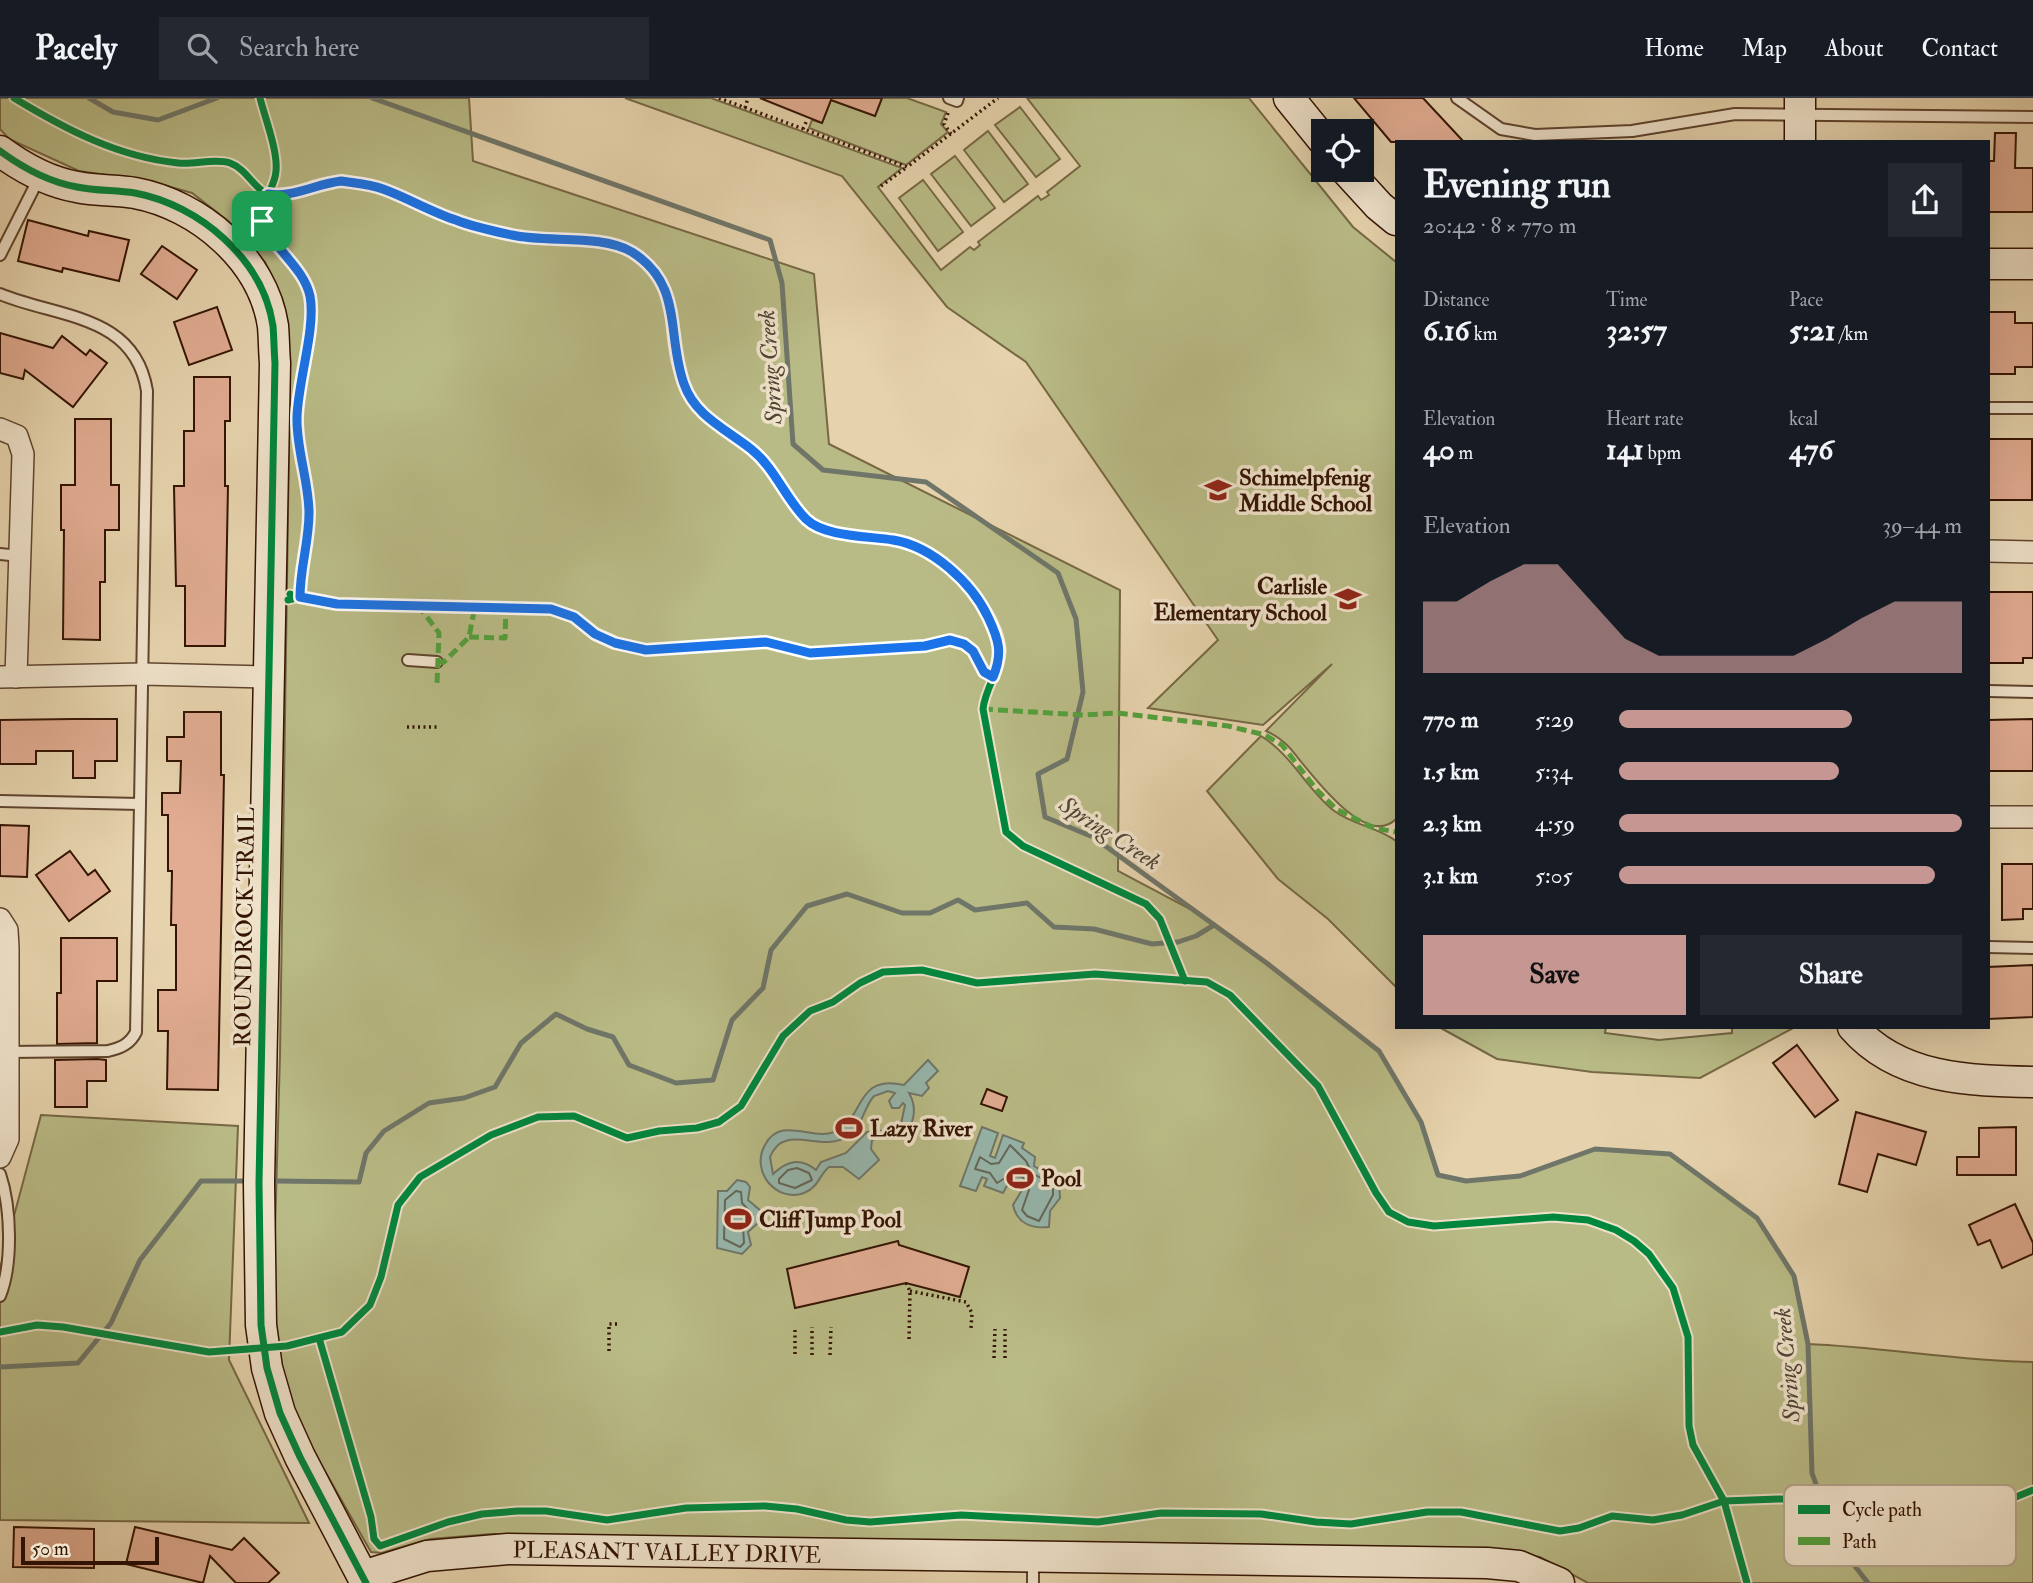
<!DOCTYPE html>
<html lang="en">
<head>
<meta charset="utf-8">
<style>
	body { margin:0; font-family:"IM FELL Double Pica",serif; background:#242831; color:#f1f3f6; height:100vh; display:flex; flex-direction:column; font-size:26px; white-space:nowrap }
	* { box-sizing:border-box; margin:0 }
	p { font-size:23px; color:#9ea1a6 }
	.icon { flex:none; width:38px; height:38px; fill:none; stroke:currentColor; stroke-width:2; stroke-linecap:round; stroke-linejoin:round }
	.map { position:relative; flex:1; overflow:hidden }
	.drawer { position:absolute; left:1395px; top:42px; width:595px; height:889px; display:flex; flex-direction:column; background:#171b24; border-radius:0px; box-shadow:0 7px 28px #0002 }
	.drawer>* { flex:none }
	.controls { position:absolute; left:1311px; top:21px; display:grid; gap:14px }
	.controls a { display:grid; place-items:center; width:63px; height:63px; border-radius:0px; background:#171b24; box-shadow:0 7px 28px #0002; font-size:35px }
	.scale { position:absolute; left:21px; bottom:18px; width:138px; box-sizing:border-box; padding-left:7px; border:4px solid #341403; border-top:0; font-size:19px; line-height:24px; white-space:nowrap; color:#341403; -webkit-text-stroke:5px #efe2ca; paint-order:stroke }
	.pin { position:absolute; display:grid; place-items:center; width:60px; height:60px; color:#fff; margin:-30px; border-radius:14px; box-shadow:0 4px 10px #0006 }
	.round { display:grid; place-items:center; flex:none; width:74px; height:74px; border-radius:0px; background:#242831 }
	.overview { display:flex; align-items:center; justify-content:space-between; height:119px; padding:0 28px }
	h1 { font-size:38px; font-weight:800; line-height:52px }
	.stats { display:grid; grid-template-columns:repeat(3,1fr); gap:10px; height:119px; padding:7px 28px }
	.stats div { display:grid; align-content:center }
	.stats b { font-size:30px; font-weight:800 }
	.stats small { font-size:19px; font-weight:400 }
	.stats p { font-size:19px }
	.chart { height:196px; padding:14px 28px }
	.chart p { display:flex; justify-content:space-between }
	.chart svg { width:100%; height:126px; margin-top:7px; fill:#c59692; opacity:.7 }
	.button { display:flex; gap:14px; margin-top:auto; padding:14px 28px }
	.button a { flex:1; height:80px; border-radius:0px; background:#c59692; color:#111; font-size:28px; font-weight:800; line-height:80px; text-align:center }
	.button a+a { background:#242831; color:#f1f3f6 }
	ul { padding:0 28px; list-style:none; font-size:23px }
	li { display:grid; grid-template-columns:112px 84px 1fr; align-items:center; height:52px }
	li i { height:18px; border-radius:9px; background:#c59692 }
	header { display:flex; align-items:center; gap:42px; box-sizing:border-box; height:98px; padding:0 35px; background:#171b24; border-bottom:2px solid #363941 }
	header strong { font-size:33px }
	nav { display:flex; gap:38px; margin-inline-start:auto; font-size:24px }
	.search { width:490px; height:63px; background:#242831; display:flex; align-items:center; gap:18px; box-sizing:border-box; padding:0 24px; border-radius:0px; color:#9ea1a6; font-size:26px }
	.map>svg:first-child { display:block }
</style>
</head>
<body>
<header>
<strong>Pacely</strong>
<div class="search"><svg class="icon" aria-label="search" viewBox="0 0 24 24"><circle cx="10" cy="10" r="6"/><path d="M15 15l6 6"/></svg>Search here</div>
<nav><a>Home</a><a>Map</a><a>About</a><a>Contact</a></nav>
</header>
<div class="map">
<svg width="2033" height="1485" viewBox="0 0 2033 1485">
	<rect width="100%" height="100%" fill="#e6d3ad"/>
	<filter id="stains"><feTurbulence type="fractalNoise" baseFrequency=".00286" numOctaves="4"/><feColorMatrix values="0 0 0 0 .2 0 0 0 0 .09 0 0 0 0 .02 0 0 0 .5 -.17"/></filter>
	<radialGradient id="worn" r=".72"><stop offset=".6" stop-color="#630" stop-opacity="0"/><stop offset="1" stop-color="#630" stop-opacity=".3"/></radialGradient>
	<g fill="#b9bb86" stroke="#766844" stroke-width="2">
		<path d="M0 0H469L473 63 814 176 829 346 1120 492 1118 773 1192 812 1268 866 1379 953 1421 1024 1438 1077 1466 1083 1520 1078 1595 1051 1670 1056 1757 1120 1794 1178 1808 1246C1883 1249 1958 1263 2033 1264V1485H1588L1540 1459 1496 1453 492 1436 430 1441 382 1455 371 1454 310 1347 281 1288 272 1239 280 957 290 280 284 207 265 164 227 122 192 95 149 83 79 73 9 41 0 31Z"/>
		<path d="M625 0H711L902 70 878 89 941 172 970 149 974 152 980 147 978 144 1038 98 1041 102 1049 97 1047 94 1080 68 1027 0H1249L1353 129 1396 164V721C1364 753 1306 668 1289 649 1282 642 1275 637 1266 633L1332 566 1263 627 1148 610 1218 542 1026 264 947 209 842 78Z"/>
		<polygon points="882,0 907,0 946,14 941,26 948,34 906,67 809,30 812,22 822,25 831,2 875,18"/>
		<polygon points="1020,9 1060,61 1036,79 995,27"/>
		<polygon points="988,33 1028,86 1004,104 964,52"/>
		<polygon points="955,58 995,110 971,128 931,76"/>
		<polygon points="923,82 963,134 938,153 899,100"/>
		<path d="M1261 638C1292 657 1306 690 1333 712 1352 727 1378 729 1396 743V889L1328 821 1278 781 1207 693Z"/>
		<polygon points="1439,929 1606,929 1605,935 1659,942 1732,935 1732,929 1795,929 1700,980 1592,974 1497,961"/>
		<polygon points="41,1017 238,1028 229,1262 309,1425 0,1422 0,1170"/>
	</g>
	<g fill="#96b7ad" stroke="#6f7669" stroke-width="2" fill-rule="evenodd">
		<path d="M928 962 938 973 926 985 929 990 922 998 909 995C918 1011 915 1032 896 1039 887 1042 880 1039 872 1042L871 1051 879 1062 859 1081 843 1069H829C819 1077 819 1089 804 1095 776 1105 750 1073 765 1047 778 1022 802 1036 822 1036 868 1035 848 974 904 987ZM888 993 895 995 889 1003 892 1010H899L903 1005 905 1007 901 1026 890 1032 867 1034 846 1055 821 1064 816 1072C800 1059 787 1063 773 1076L770 1059C784 1024 820 1055 847 1039 863 1029 863 1010 874 998Z"/>
		<path d="M982 1029 998 1035 990 1058 995 1060 1003 1037 1024 1045 1022 1050 1035 1059 1034 1068 1059 1083 1060 1100 1050 1113 1049 1129C1031 1131 1017 1125 1013 1107L1022 1092 1019 1085 1008 1086 1003 1095 984 1088 987 1081 982 1079 976 1093 960 1088Z"/>
		<polygon points="737,1082 746,1084 750,1089 748,1102 761,1113 759,1124 748,1134 751,1147 742,1156 717,1150 718,1093 727,1093"/>
	</g>
	<g fill="none" stroke-linecap="round" stroke-linejoin="round">
		<g stroke="#656658" stroke-width="2">
			<polygon points="1010,1047 1026,1063 1032,1075 1053,1087 1053,1097 1039,1123 1027,1118 1022,1112 1029,1092 1023,1079 1010,1077 997,1085 990,1075 975,1071 980,1059 991,1066 999,1065"/>
			<polygon points="797,1070 809,1075 812,1082 795,1090 779,1085 779,1081 788,1072"/>
			<polygon points="736,1093 741,1094 742,1105 753,1117 743,1128 744,1145 740,1149 724,1141 725,1102"/>
		</g>
		<g stroke="#6f7669" stroke-width="5">
			<polyline points="89,0 113,14 158,22 217,0"/>
			<polyline points="372,0 770,142 782,185 793,346 823,372 926,384 1058,475 1076,521 1083,594 1067,661 1038,676 1045,719 1093,739 1268,866 1379,953 1421,1024 1438,1077 1466,1083 1520,1078 1595,1051 1670,1056 1757,1120 1794,1178 1808,1246 1812,1375 1837,1445 1868,1485"/>
			<polyline points="276,1083 359,1084 366,1055 384,1033 429,1005 464,1000 495,989 521,945 556,916 587,931 613,939 629,967 676,985 713,982 732,922 763,890 771,852 807,808 847,796 902,815 930,815 958,802 975,812 1027,805 1054,829 1094,831 1152,846 1178,844 1196,838 1214,827"/>
			<polyline points="0,1269 78,1265 111,1225 140,1162 201,1083 242,1083"/>
		</g>
	</g>
	<g fill="#e1ac92" stroke="#341403" stroke-width="2">
		<polygon points="760,0 882,0 875,18 831,2 822,25"/>
		<polygon points="1354,0 1423,0 1464,44 1391,44"/>
		<polygon points="1995,35 2016,35 2015,70 2033,70 2033,114 1988,114 1988,63 1994,63"/>
		<polygon points="28,122 88,138 89,133 129,142 119,183 63,170 62,174 18,163"/>
		<polygon points="162,148 197,172 177,201 141,176"/>
		<polygon points="217,209 232,252 189,267 174,224"/>
		<polygon points="1988,214 2015,214 2015,225 2033,225 2033,269 2015,269 2015,276 1988,276"/>
		<polygon points="0,235 53,250 62,238 86,257 90,252 107,265 73,309 25,272 23,281 0,275"/>
		<polygon points="194,279 230,279 230,323 225,323 225,388 228,388 225,548 185,548 185,488 176,488 174,388 184,388 184,333 194,333"/>
		<polygon points="75,321 111,321 111,387 119,387 119,432 105,432 105,484 100,484 100,542 63,541 64,432 61,432 61,387 75,387"/>
		<rect x="1988" y="341" width="44" height="61"/>
		<polygon points="1988,494 2033,494 2033,560 2023,560 2023,565 1988,565"/>
		<polygon points="184,614 221,614 221,677 224,677 218,992 167,991 168,933 158,933 158,892 176,892 176,827 171,827 172,773 168,773 168,717 162,717 162,695 180,695 181,663 167,663 167,639 184,639"/>
		<polygon points="73,621 117,621 117,663 95,663 95,680 73,680 73,653 36,653 36,666 0,666 0,622"/>
		<polygon points="2033,621 2033,673 1988,673 1988,622"/>
		<polygon points="0,727 29,728 27,779 0,778"/>
		<polygon points="70,753 88,777 95,772 110,793 69,823 36,777"/>
		<polygon points="2002,766 2033,766 2033,811 2023,811 2023,821 2002,822"/>
		<polygon points="61,840 117,840 117,883 97,883 97,945 57,946 57,895 61,895"/>
		<polygon points="2033,867 2033,919 1988,921 1988,869"/>
		<polygon points="1797,947 1838,1002 1815,1019 1773,965"/>
		<polygon points="97,961 106,962 106,983 87,983 87,1009 55,1009 55,962"/>
		<polygon points="987,991 1007,999 1002,1013 981,1006"/>
		<polygon points="1856,1014 1926,1034 1916,1067 1878,1056 1867,1094 1839,1086"/>
		<polygon points="2016,1029 2016,1077 1957,1077 1957,1059 1979,1059 1979,1030"/>
		<polygon points="2015,1106 2033,1145 2033,1156 2002,1170 1990,1142 1978,1147 1969,1127"/>
		<polygon points="898,1143 899,1147 969,1169 960,1199 906,1185 795,1210 787,1171"/>
		<polygon points="14,1429 94,1431 94,1470 13,1469"/>
		<polygon points="135,1429 232,1452 244,1440 279,1475 268,1485 236,1485 210,1458 203,1485 126,1466"/>
	</g>
	<g fill="none" stroke-linecap="round" stroke-linejoin="round">
		<g stroke="#60442e" stroke-width="14">
			<g id="lane">
				<polyline points="949,0 957,3 958,0"/>
				<polyline points="1457,0 1501,31 1535,37 1632,33 1735,16 2033,19"/>
				<polyline points="0,157 40,78"/>
				<path d="M0 196C58 220 135 216 147 293L140 706 0 703"/>
				<polyline points="1988,310 2033,310"/>
				<polyline points="0,456 20,458"/>
				<polyline points="408,562 437,564"/>
				<polyline points="1988,593 2033,594"/>
				<polyline points="1988,849 2033,850"/>
				<path d="M6 954 108 953C121 950 130 946 136 934L140 706"/>
				<path d="M0 1076C11 1109 13 1165 0 1198"/>
				<polyline points="1033,1460 1033,1485"/>
			</g>
		</g>
		<g stroke="#60442e" stroke-width="24">
			<g id="street">
				<polyline points="0,331 17,338 23,356 16,579"/>
				<polyline points="1988,453 2033,454"/>
				<polyline points="0,579 143,576 269,579"/>
				<polyline points="1988,719 2033,719"/>
				<polyline points="0,821 7,832 8,850 8,1041 0,1059"/>
			</g>
		</g>
		<g stroke="#341403" stroke-width="33">
			<g id="secondary">
				<polyline points="1289,0 1323,42"/>
				<polyline points="1800,0 1800,44"/>
				<path d="M0 53C23 70 49 84 77 89 96 93 116 92 135 95 199 107 263 161 273 228 274 240 274 253 275 265L259 1085 261 1227 267 1270 280 1315 300 1359 366 1485"/>
				<polyline points="1346,72 1379,108 1396,122"/>
				<polyline points="1988,166 2033,166"/>
				<path d="M1853 929C1898 981 1969 983 2033 984"/>
				<polyline points="363,1478 427,1458 508,1451 1487,1465 1519,1468 1559,1485"/>
			</g>
		</g>
		<g stroke="#341403" stroke-width="3.5" stroke-dasharray="2 3.5" stroke-linecap="butt">
			<polyline points="719,0 907,69 998,0"/>
			<polyline points="745,10 748,0"/>
			<polyline points="948,15 944,26 951,36"/>
			<polyline points="803,31 807,22"/>
			<polyline points="881,88 907,69"/>
			<polyline points="407,629 437,629"/>
			<polyline points="906,1185 910,1193 909,1243"/>
			<polyline points="910,1193 966,1204 972,1215 971,1230"/>
			<polyline points="609,1253 609,1226 618,1226"/>
			<polyline points="795,1256 795,1229"/>
			<polyline points="812,1257 812,1229"/>
			<polyline points="830,1257 831,1229"/>
			<polyline points="994,1260 995,1231"/>
			<polyline points="1005,1260 1005,1231"/>
		</g>
		<use href="#lane" stroke="#efe2ca" stroke-width="10"/>
		<use href="#street" stroke="#efe2ca" stroke-width="21"/>
		<use href="#secondary" stroke="#efe2ca" stroke-width="30"/>
		<g stroke="#53a03d" stroke-width="5" stroke-dasharray="10 5" stroke-linecap="butt">
			<polyline points="252,146 268,137"/>
			<polyline points="418,507 439,535 437,586"/>
			<polyline points="469,539 505,540 506,509"/>
			<polyline points="437,564 444,564 469,539 475,508"/>
			<polyline points="983,611 1083,617 1118,615 1228,628 1265,637 1282,647 1317,692 1336,711 1374,730 1396,734"/>
			<polyline points="1982,1404 1979,1443 1984,1455"/>
		</g>
		<g stroke="#efe2ca" stroke-width="11">
			<g id="cycleway">
				<path d="M14 0C65 31 118 59 178 65 194 67 214 60 230 65 252 73 255 101 283 98 293 98 304 90 314 87 335 81 358 84 379 89 403 96 428 111 451 121 470 129 494 134 514 138 549 144 601 137 631 154 682 183 665 218 676 263 691 327 736 329 772 374 785 389 792 409 807 422 829 442 868 436 895 442 938 452 995 504 1001 550 1003 567 985 590 983 611L1006 734 1023 748 1146 806 1160 821 1185 883"/>
				<path d="M260 0C265 20 278 53 276 73 275 91 259 104 263 123 268 153 304 168 310 199 316 236 298 281 297 320 297 352 309 384 309 415 309 445 300 471 300 499L290 496"/>
				<path d="M0 53C23 70 49 84 77 89 96 93 116 92 135 95 199 107 263 161 273 228 274 240 274 253 275 265L259 1085 261 1227 267 1270 280 1315 300 1359 366 1485"/>
				<polyline points="288,502 300,499 336,506 551,511 574,519 595,536 615,546 646,552 766,544 810,555 925,548 950,542 964,546 973,553 984,574 993,579"/>
				<polyline points="0,1234 37,1227 63,1229 209,1254 287,1248 342,1234 370,1207 381,1179 398,1107 420,1079 491,1037 538,1019 574,1018 627,1040 659,1033 697,1030 719,1024 741,1008 783,938 810,913 833,904 860,885 883,874 922,872 977,885 1095,876 1207,884 1230,897 1318,988 1376,1095 1389,1114 1408,1124 1434,1128 1553,1119 1588,1122 1616,1132 1634,1143 1649,1156 1673,1190 1688,1239 1689,1328 1693,1347 1724,1403 1747,1485"/>
				<polyline points="319,1240 371,1419 374,1441 380,1448 448,1424 482,1416 518,1413 546,1413 607,1422 686,1410 765,1408 797,1411 846,1422 870,1424 961,1417 1098,1424 1161,1415 1261,1416 1316,1424 1351,1426 1427,1414 1461,1414 1560,1433 1579,1430 1612,1418 1653,1422 1682,1417 1724,1403 1778,1401 2006,1403 2033,1392"/>
			</g>
		</g>
		<use href="#cycleway" stroke="#00873e" stroke-width="7"/>
	</g>
	<g fill="none" stroke-linecap="round" stroke-linejoin="round">
		<g stroke="#fff" stroke-width="14">
			<path id="route" d="M341 83C355 85 370 86 383 91 408 100 431 114 456 122 473 129 493 133 512 137 547 145 602 136 632 154 684 187 666 236 684 286 695 318 726 331 751 351 775 370 785 400 806 421 824 439 869 438 893 442 932 448 972 485 988 519 999 542 1003 555 993 579L984 574 973 553 964 546 950 542 925 548 810 555 766 544 646 552 615 545 595 536 574 519 551 511 337 506 300 499C300 470 309 444 309 415 309 383 296 351 297 319 298 283 316 230 310 198 301 158 248 140 268 96 292 100 316 86 341 83Z"/>
		</g>
		<use href="#route" stroke="#1a73e8" stroke-width="9"/>
	</g>
	<defs>
		<g id="school-bare" transform="scale(2.1)"><path d="M0-5L7-2L0 1L-7-2ZM-4 1L0 2.5L4 1V4Q0 6-4 4Z" fill="#8f2418" stroke="#efe2ca" stroke-width="2.5" paint-order="stroke"/></g>
		<g id="stadium-bare" transform="scale(2.1)"><path d="M0-5a6.5 5 0 1 0 0 10a6.5 5 0 1 0 0-10ZM-3.5-1.8h7v3.6h-7Z" fill="#8f2418" stroke="#efe2ca" stroke-width="2.5" paint-order="stroke"/></g>
	</defs>
	<g fill-rule="evenodd">
		<use href="#school-bare" x="1218" y="392"/>
		<use href="#school-bare" x="1348" y="501"/>
		<use href="#stadium-bare" x="849" y="1030"/>
		<use href="#stadium-bare" x="1020" y="1080"/>
		<use href="#stadium-bare" x="738" y="1121"/>
	</g>
	<g text-anchor="middle" stroke-width="7" stroke-linejoin="round" paint-order="stroke">
		<g font-size="23" font-weight="bold" fill="#341403" stroke="#efe2ca" text-anchor="start">
			<text x="1239" y="387">Schimelpfenig<tspan x="1239" dy="26">Middle School</tspan></text>
			<text x="1327" y="496" text-anchor="end">Carlisle<tspan x="1327" dy="26">Elementary School</tspan></text>
			<text x="870" y="1038">Lazy River</text>
			<text x="1041" y="1088">Pool</text>
			<text x="759" y="1129">Cliff Jump Pool</text>
		</g>
		<g font-size="23" fill="#341403" stroke="#efe2ca">
			<text transform="translate(244 829) rotate(-89)" y="8">ROUNDROCK TRAIL</text>
			<text transform="translate(667 1454) rotate(1)" y="8">PLEASANT VALLEY DRIVE</text>
		</g>
		<g font-size="24" font-style="italic" fill="#514536" stroke="#efe2ca">
			<text transform="translate(770 269) rotate(-94)" y="8">Spring Creek</text>
			<text transform="translate(1110 735) rotate(33)" y="8">Spring Creek</text>
			<text transform="translate(1787 1267) rotate(-95)" y="8">Spring Creek</text>
		</g>
	</g>
	<rect x="1784" y="1387" width="232" height="81" rx="10" fill="#efe2ca" stroke="#b7a48e" stroke-width="2"/>
	<rect x="1798" y="1407" width="32" height="9" fill="#00873e"/>
	<rect x="1798" y="1439" width="32" height="8" fill="#53a03d"/>
	<g font-size="19" fill="#341403">
		<text x="1842" y="1418">Cycle path</text>
		<text x="1842" y="1450">Path</text>
	</g>
	<rect width="100%" height="100%" filter="url(#stains)"/>
	<rect width="100%" height="100%" fill="url(#worn)"/>
</svg>
<div class="controls">
<a><svg class="icon" aria-label="locate" viewBox="0 0 24 24"><circle cx="12" cy="12" r="6"/><path d="M12 2v4M12 18v4M2 12h4M18 12h4"/></svg></a>
</div>
<div class="scale">50 m</div>
<div class="pin" style="left:262px;top:123px;background:#1e9e55"><svg class="icon" aria-label="arrive" viewBox="0 0 24 24"><path d="M6 21V4h12l-3 4 3 4H6"/></svg></div>
<section class="drawer">
<div class="overview"><div><h1>Evening run</h1><p>20:42 · 8 × 770 m</p></div><a class="round"><svg class="icon" aria-label="share" viewBox="0 0 24 24"><path d="M12 15V3M7 8l5-5 5 5M5 13v7h14v-7"/></svg></a></div>
<div class="stats">
<div><p>Distance</p><b>6.16<small> km</small></b></div>
<div><p>Time</p><b>32:57</b></div>
<div><p>Pace</p><b>5:21<small> /km</small></b></div>
</div>
<div class="stats">
<div><p>Elevation</p><b>40<small> m</small></b></div>
<div><p>Heart rate</p><b>141<small> bpm</small></b></div>
<div><p>kcal</p><b>476</b></div>
</div>
<div class="chart"><p><span>Elevation</span>39–44 m</p>
<svg viewBox="0 0 160 44" preserveAspectRatio="none"><path d="M0 44V19L10 19L20 12L30 6L40 6L50 19L60 32L70 38L80 38L90 38L100 38L110 38L120 32L130 25L140 19L150 19L160 19V44z"/></svg>
</div>
<ul>
<li><b>770 m</b>5:29<i style="width:68%"></i></li>
<li><b>1.5 km</b>5:34<i style="width:64%"></i></li>
<li><b>2.3 km</b>4:59<i style="width:100%"></i></li>
<li><b>3.1 km</b>5:05<i style="width:92%"></i></li>
</ul>
<div class="button"><a>Save</a><a>Share</a></div>
</section>
</div>
</body>
</html>
